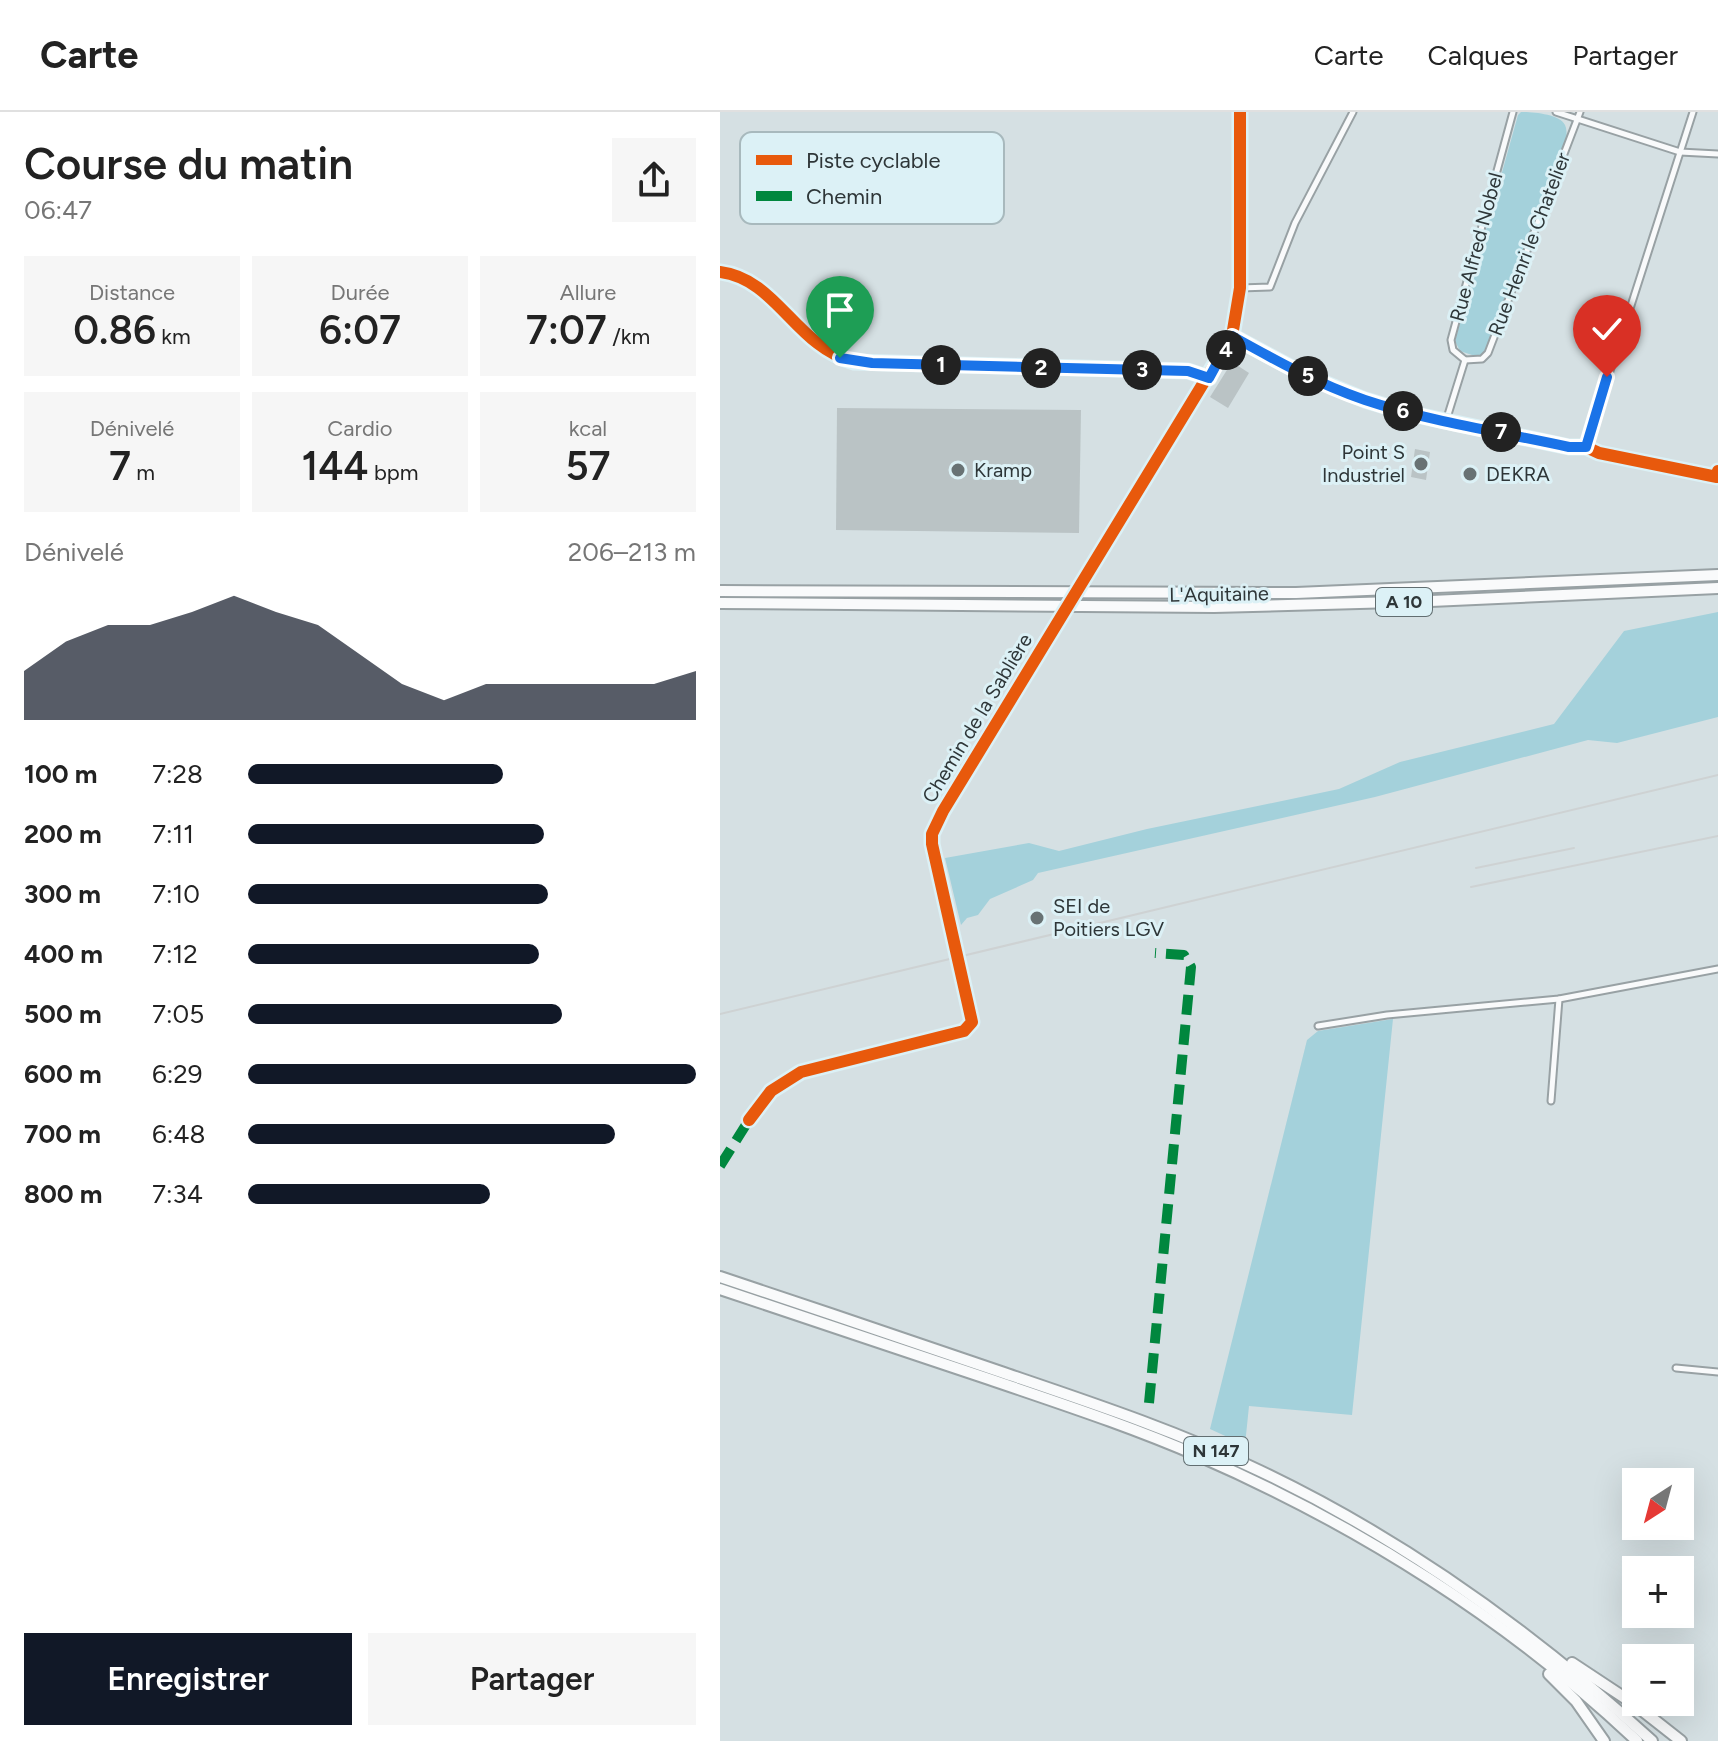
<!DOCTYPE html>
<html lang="fr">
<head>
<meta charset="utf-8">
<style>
	body { margin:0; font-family:Figtree,sans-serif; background:#f6f6f6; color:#222; height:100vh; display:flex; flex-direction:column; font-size:30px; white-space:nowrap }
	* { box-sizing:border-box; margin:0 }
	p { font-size:26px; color:#767676 }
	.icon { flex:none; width:44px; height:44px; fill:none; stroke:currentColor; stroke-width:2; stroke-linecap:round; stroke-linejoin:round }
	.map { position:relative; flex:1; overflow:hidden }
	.side { display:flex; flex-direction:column; background:#fff; width:720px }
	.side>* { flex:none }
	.needle { width:52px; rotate:216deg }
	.tools { position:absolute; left:902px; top:1356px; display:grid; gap:16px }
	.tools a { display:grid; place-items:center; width:72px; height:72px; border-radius:0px; background:#fff; box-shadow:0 8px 32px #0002; font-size:40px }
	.pin { position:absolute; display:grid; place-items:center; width:68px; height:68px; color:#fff; margin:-82px -34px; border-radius:50% 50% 50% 0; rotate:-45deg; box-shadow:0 0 8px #0007 }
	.pin .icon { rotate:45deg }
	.km { position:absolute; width:40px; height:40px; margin:-20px; border-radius:50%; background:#222; color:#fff; font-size:22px; line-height:40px; text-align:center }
	.round { display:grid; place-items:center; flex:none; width:84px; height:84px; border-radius:0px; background:#f6f6f6 }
	.headline { display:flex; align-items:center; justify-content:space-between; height:136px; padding:0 24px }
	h1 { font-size:44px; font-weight:600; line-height:60px }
	.stats { display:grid; grid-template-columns:repeat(3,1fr); gap:12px; height:136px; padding:8px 24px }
	.stats div { display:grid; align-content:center; border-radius:0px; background:#f6f6f6; text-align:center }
	.stats b { font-size:40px; font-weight:600 }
	.stats small { font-size:22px; font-weight:400 }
	.stats p { font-size:22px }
	.chart { height:224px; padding:16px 24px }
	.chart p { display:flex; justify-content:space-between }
	.chart svg { width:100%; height:144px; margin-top:8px; fill:#111827; opacity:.7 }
	.action { display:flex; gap:16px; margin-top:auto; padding:16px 24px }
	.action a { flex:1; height:92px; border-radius:0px; background:#111827; color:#fff; font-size:32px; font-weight:600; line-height:92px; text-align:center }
	.action a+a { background:#f6f6f6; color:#222 }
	ul { padding:0 24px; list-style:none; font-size:26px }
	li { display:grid; grid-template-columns:128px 96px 1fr; align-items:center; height:60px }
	li i { height:20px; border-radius:10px; background:#111827 }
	header { display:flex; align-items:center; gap:48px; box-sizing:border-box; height:112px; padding:0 40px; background:#fff; border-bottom:2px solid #e0e0e0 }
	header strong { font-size:38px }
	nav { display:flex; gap:44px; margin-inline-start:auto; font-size:28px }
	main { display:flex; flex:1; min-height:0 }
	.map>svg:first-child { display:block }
</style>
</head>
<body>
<header>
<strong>Carte</strong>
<nav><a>Carte</a><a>Calques</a><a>Partager</a></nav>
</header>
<main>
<section class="side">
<div class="headline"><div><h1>Course du matin</h1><p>06:47</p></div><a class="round"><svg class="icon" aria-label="share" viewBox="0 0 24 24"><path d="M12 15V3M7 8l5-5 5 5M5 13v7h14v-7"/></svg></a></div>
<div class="stats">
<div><p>Distance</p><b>0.86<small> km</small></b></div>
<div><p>Durée</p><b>6:07</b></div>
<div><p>Allure</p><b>7:07<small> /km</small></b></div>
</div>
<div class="stats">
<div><p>Dénivelé</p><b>7<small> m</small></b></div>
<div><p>Cardio</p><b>144<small> bpm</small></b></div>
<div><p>kcal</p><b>57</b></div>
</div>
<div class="chart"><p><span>Dénivelé</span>206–213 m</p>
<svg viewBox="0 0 160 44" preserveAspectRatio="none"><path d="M0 44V29L10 20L20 15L30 15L40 11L50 6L60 11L70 15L80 24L90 33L100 38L110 33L120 33L130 33L140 33L150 33L160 29V44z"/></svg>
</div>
<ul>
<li><b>100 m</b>7:28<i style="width:57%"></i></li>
<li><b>200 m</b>7:11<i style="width:66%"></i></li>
<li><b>300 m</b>7:10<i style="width:67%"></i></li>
<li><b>400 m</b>7:12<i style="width:65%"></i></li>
<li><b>500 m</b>7:05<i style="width:70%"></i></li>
<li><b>600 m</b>6:29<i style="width:100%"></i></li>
<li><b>700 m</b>6:48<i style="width:82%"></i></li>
<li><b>800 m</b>7:34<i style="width:54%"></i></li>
</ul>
<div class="action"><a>Enregistrer</a><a>Partager</a></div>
</section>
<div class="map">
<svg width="998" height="1629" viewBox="0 0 998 1629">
	<rect width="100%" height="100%" fill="#d5e0e3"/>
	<g fill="#a4d1db">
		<path d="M801 0C812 0 840 2 845 13 847 17 846 21 847 25L767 238 758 245 740 239 735 229 798 3Z"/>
		<polygon points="998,500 998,605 897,631 868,628 655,685 318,761 313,768 270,787 258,803 247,806 241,813 225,746 309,731 339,739 427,717 619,677 680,650 834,612 904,519"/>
		<polygon points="673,907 632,1303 529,1294 525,1333 490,1317 587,928 598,919"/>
	</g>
	<g fill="#bac3c5">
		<polygon points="512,250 529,261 508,296 490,285"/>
		<polygon points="117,296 361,298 359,421 116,418"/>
		<polygon points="695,337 710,340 706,368 691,365"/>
	</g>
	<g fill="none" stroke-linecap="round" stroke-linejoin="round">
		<g stroke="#98a1a4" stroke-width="9">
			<g id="street">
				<polyline points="836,0 960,40 998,42"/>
				<path d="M0 160C57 167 75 234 134 250L468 259 489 266"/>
				<polyline points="520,176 550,175 575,111 633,0"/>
				<polyline points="512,224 585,263 645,288 692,302 849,335 866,335 879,341 997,365 998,359"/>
				<polyline points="745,248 762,247 768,241 860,0"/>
				<polyline points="726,309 745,248 733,238 731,228 793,0"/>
				<polyline points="866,334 973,0"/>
				<polyline points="361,473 512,224 520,176 520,0"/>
				<polyline points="228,802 212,732 216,711 344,501"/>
				<polyline points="598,914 667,903 839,887 998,857"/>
				<polyline points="831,989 839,887"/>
				<polyline points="29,1008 51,979 81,960 244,919 253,906 246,879"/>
				<polyline points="956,1256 998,1260"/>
			</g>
		</g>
		<g stroke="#98a1a4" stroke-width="14">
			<g id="highway">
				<polyline points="0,479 576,481 998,463"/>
				<polyline points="0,491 494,495 711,489 998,476"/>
				<path d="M0 1165C94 1196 187 1228 281 1260 369 1290 457 1319 540 1359 683 1427 816 1523 932 1629"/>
				<path d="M0 1177C90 1207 179 1237 269 1267 339 1291 410 1314 479 1344 638 1413 790 1509 917 1629"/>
				<polyline points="852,1551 914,1592 961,1629"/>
				<polyline points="829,1562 856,1589 884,1629"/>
			</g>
		</g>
		<use href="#street" stroke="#f9fafb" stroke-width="5"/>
		<use href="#highway" stroke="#f9fafb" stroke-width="10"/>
		<g stroke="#ced2d3" stroke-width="2">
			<polyline points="756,756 854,736"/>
			<polyline points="751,775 998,724"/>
			<polyline points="0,902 998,663"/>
		</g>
		<g stroke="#98a1a4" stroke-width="9" stroke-linecap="butt">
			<polyline id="street-bridge" points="228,802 246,879"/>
		</g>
		<use href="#street-bridge" stroke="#f9fafb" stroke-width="5"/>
		<g stroke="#00873e" stroke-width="10" stroke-dasharray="20 10" stroke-linecap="butt">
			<polyline points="0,1054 29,1008"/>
			<polyline points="429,1291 471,855 464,843 435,841"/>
		</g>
		<g stroke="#dcf1f6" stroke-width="17">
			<g id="cycleway">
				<path d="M0 160C57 167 75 234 134 250L468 259 489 266"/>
				<polyline points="512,224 585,263 645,288 692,302 849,335 866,335 879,341 997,365 998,359"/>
				<polyline points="29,1008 51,979 81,960 236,921 244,919 252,910 212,732 212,722 223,699 512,224 520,176 520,0"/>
			</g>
		</g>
		<use href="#cycleway" stroke="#e8590c" stroke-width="12"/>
	</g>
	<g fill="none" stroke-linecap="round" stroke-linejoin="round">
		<g stroke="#fff" stroke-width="16">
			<path id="route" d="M120 246 152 251 468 259 489 266 512 224C555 248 598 272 645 288 711 310 781 320 849 335H866L887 265"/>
		</g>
		<use href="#route" stroke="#1a73e8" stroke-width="10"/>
	</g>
	<g fill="#687274" stroke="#dcf1f6" stroke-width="3">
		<circle cx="701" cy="352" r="8"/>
		<circle cx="238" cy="358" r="8"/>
		<circle cx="750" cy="362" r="8"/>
		<circle cx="317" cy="806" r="8"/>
	</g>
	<g text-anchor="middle" stroke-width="6" stroke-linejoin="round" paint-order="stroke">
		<g fill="#dcf1f6" stroke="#626e71" stroke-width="2">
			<rect x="656" y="476" width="56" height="28" rx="6"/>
			<rect x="464" y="1325" width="64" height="28" rx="6"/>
		</g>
		<g font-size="18" font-weight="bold" fill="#2e3638">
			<text x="684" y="496">A 10</text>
			<text x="496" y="1345">N 147</text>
		</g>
		<g font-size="20" fill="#2e3638" stroke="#dcf1f6">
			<text transform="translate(809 132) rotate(-69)" y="7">Rue Henri le Chatelier</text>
			<text transform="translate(756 135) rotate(-75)" y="7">Rue Alfred Nobel</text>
			<text transform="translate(499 482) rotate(-1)" y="7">L'Aquitaine</text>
			<text transform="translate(257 606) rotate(-59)" y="7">Chemin de la Sablière</text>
		</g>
		<g font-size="20" fill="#2e3638" stroke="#dcf1f6" text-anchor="start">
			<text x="685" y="347" text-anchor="end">Point S<tspan x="685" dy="23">Industriel</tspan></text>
			<text x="254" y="365">Kramp</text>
			<text x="766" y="369">DEKRA</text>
			<text x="333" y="801">SEI de<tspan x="333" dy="23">Poitiers LGV</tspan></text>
		</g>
	</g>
	<rect x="20" y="20" width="264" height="92" rx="12" fill="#dcf1f6" stroke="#a8b9bd" stroke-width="2"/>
	<rect x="36" y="43" width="36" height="10" fill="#e8590c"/>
	<rect x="36" y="79" width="36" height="10" fill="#00873e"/>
	<g font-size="22" fill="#2e3638">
		<text x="86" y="56">Piste cyclable</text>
		<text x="86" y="92">Chemin</text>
	</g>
</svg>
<div class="tools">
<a><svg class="needle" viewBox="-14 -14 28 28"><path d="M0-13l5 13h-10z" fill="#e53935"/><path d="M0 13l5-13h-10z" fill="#767676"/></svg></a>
<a>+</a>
<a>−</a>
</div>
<div class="pin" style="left:120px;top:246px;background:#1e9e55"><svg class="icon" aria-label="arrive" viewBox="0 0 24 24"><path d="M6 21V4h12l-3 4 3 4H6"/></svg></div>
<div class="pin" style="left:887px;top:265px;background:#d93025"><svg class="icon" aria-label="check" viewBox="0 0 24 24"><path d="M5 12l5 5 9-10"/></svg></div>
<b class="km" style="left:221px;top:253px">1</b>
<b class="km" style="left:321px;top:256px">2</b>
<b class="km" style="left:422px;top:258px">3</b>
<b class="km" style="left:506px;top:238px">4</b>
<b class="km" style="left:588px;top:264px">5</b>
<b class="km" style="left:683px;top:299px">6</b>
<b class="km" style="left:781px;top:320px">7</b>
</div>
</main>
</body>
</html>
